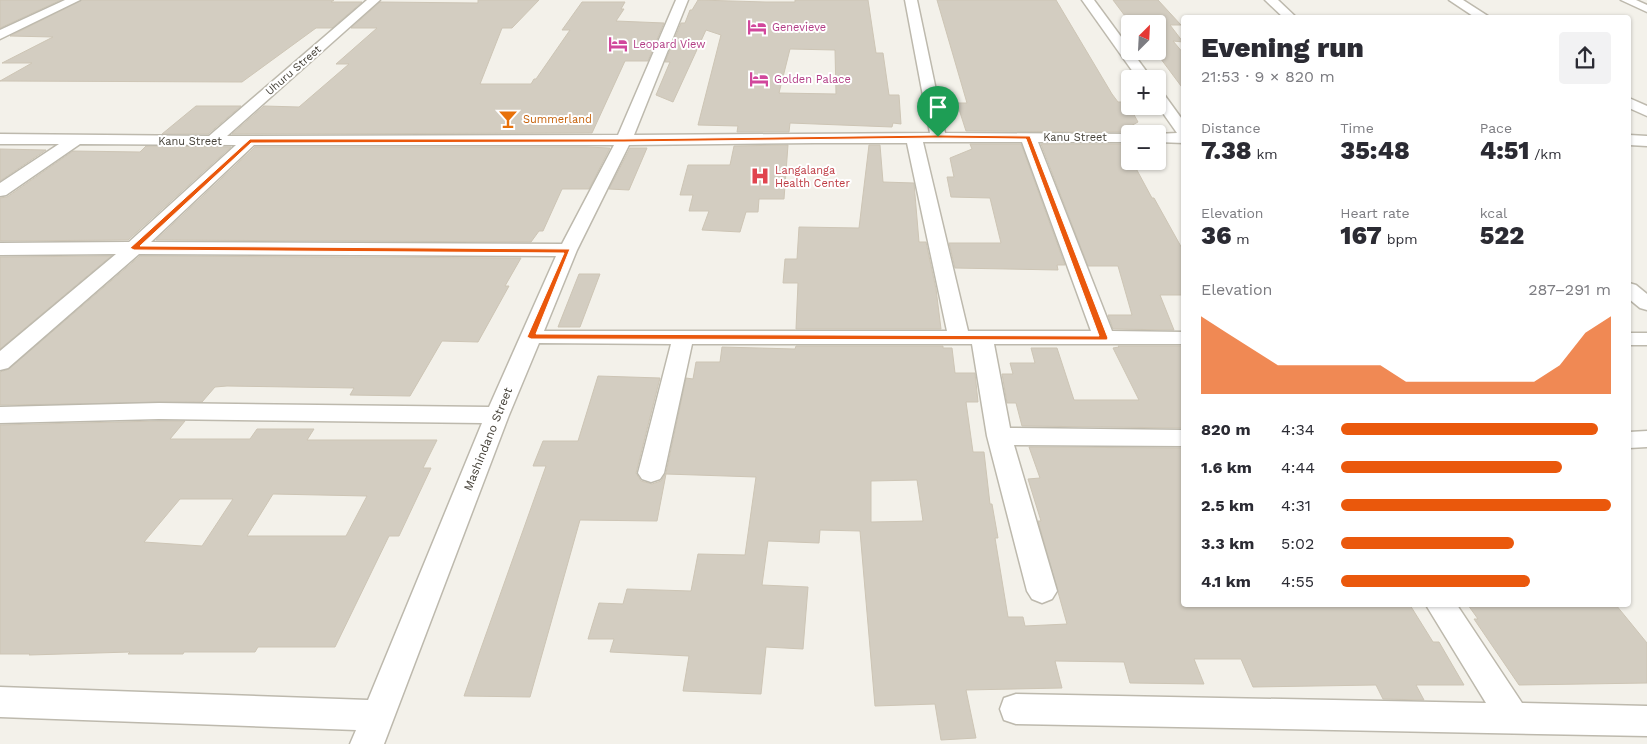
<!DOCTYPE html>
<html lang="en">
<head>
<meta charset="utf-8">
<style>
	body { margin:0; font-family:"Work Sans",sans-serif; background:#f2f2f3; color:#2b2b33; height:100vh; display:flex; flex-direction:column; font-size:19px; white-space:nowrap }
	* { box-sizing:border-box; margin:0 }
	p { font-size:16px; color:#7c7c81 }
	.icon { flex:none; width:28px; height:28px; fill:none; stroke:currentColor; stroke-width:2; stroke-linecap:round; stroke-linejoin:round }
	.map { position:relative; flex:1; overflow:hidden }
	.sheet { position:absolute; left:1181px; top:15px; width:450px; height:592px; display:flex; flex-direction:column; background:#fff; border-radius:5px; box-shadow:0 1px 4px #0004 }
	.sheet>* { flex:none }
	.needle { width:32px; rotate:24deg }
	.buttons { position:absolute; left:1121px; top:15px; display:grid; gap:10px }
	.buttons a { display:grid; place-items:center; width:45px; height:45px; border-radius:5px; background:#fff; box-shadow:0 1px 4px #0004; font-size:25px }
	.pin { position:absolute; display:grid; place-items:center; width:42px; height:42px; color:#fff; margin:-51px -21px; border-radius:50% 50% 50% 0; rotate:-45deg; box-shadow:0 0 5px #0007 }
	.pin .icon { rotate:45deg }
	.round { display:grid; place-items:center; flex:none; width:52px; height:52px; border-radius:5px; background:#f2f2f3 }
	.summary { display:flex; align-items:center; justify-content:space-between; height:85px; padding:0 20px }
	h1 { font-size:28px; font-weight:800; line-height:38px }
	.figures { display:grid; grid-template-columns:repeat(3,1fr); gap:8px; height:85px; padding:5px 20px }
	.figures div { display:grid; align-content:center }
	.figures b { font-size:25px; font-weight:800 }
	.figures small { font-size:14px; font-weight:400 }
	.figures p { font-size:14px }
	.chart { height:140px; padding:10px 20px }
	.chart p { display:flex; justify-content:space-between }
	.chart svg { width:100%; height:90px; margin-top:5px; fill:#ea580c; opacity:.7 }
	ul { padding:0 20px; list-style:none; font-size:16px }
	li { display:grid; grid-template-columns:80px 60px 1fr; align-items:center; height:38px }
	li i { height:12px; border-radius:6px; background:#ea580c }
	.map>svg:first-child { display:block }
</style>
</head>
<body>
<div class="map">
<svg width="1647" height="744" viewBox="0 0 1647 744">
	<rect width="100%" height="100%" fill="#f3f1ea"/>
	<g fill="#d3cdc1" stroke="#cdc5b5" fill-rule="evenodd">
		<polygon points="0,0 61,0 0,28"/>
		<polygon points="82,0 334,0 331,2 362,2 332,28 316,28 242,82 0,81 32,63 2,63 53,37 10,36"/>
		<polygon points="478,0 539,0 512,28 502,28 480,84 531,84 534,79 536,79 570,30 562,30 582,2 625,2 621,9 624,9 616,21 664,23 648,61 625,61 592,133 232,134 264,106 299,107 349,64 336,64 377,28 351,28 380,2 478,3"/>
		<path d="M698 0 766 2H795V0H868L876 53H883L889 95H899L901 124 893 123 892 127 790 123 789 132H737L738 126 698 125 721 35 706 30 673 102 656 95 670 62H665L681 23H685L690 10H692ZM790 49 835 50 836 94 779 93Z"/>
		<polygon points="937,0 1056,0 1112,94 1118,102 1127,102 1138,122 1120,132 966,131 957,103 967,103"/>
		<polygon points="1113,0 1158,0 1181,25 1170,25 1183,42 1173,41 1184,54 1184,90 1155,51 1158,51 1158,24 1131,24"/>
		<polygon points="196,106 241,106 208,134 162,134"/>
		<polygon points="970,144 1021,144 1065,265 1057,265 1058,270 955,268 949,243 1001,243 990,198 951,197 947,177 954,177 950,158 972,149"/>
		<polygon points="1041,144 1123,144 1130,156 1130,161 1132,161 1152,198 1154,198 1184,252 1184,295 1160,295 1174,330 1113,329 1108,315 1132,315 1118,266 1088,266"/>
		<polygon points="788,145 784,199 759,199 758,212 746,212 740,232 702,230 709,211 689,211 693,195 680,195 688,165 730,165 734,146"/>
		<polygon points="869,145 880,145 883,182 914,183 919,242 926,242 936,289 941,329 796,329 798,283 783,283 785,259 797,259 799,227 859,228"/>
		<polygon points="146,146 231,147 128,240 0,241 0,198 7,197 73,151 140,152"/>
		<polygon points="255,147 586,147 610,148 589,189 562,189 543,231 539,231 531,242 156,240"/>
		<polygon points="630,148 647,148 629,190 609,189"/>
		<polygon points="0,149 46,150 0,181"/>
		<polygon points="111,256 0,349 0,257"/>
		<polygon points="140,256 521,258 505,286 509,286 478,342 442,341 410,396 350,395 354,388 227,386 215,387 202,402 0,405 0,372 9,369"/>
		<polygon points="579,274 600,274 580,327 558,327"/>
		<path d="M796 346H943V348H952L955 373H975L978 402H966L973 452H984L990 504H992L998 538H995L1008 617H1023L1025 626 1067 624 1038 521H1041L1028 479 1040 478 1029 447 1184 448V605H1410L1433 642H1439L1464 685H1416L1424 700 1383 699 1376 685 1253 687 1241 659H1194L1204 684 1130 683 1124 662 1055 661 1062 688 966 690 976 738 941 740 935 704 875 706 860 531 820 530 819 543 768 541 762 585 808 587 803 649 766 647 761 694 683 691 689 656 610 652 614 639H588L599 603 623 604 627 589 691 591 698 554 745 555 756 477 666 474 657 521 580 520 530 697 464 696 546 466H533L543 441H578L598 376 660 378 636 473 641 481 652 484 661 481 666 473 686 378 693 379 696 362H720L722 347 795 349ZM917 480 923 521 871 522V481Z"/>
		<polygon points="1118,346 1182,346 1184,350 1184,428 1022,426 1016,403 1007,403 1002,374 1013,374 1010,363 1035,363 1031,348 1057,348 1074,400 1139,400 1113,348 1119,347"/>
		<path d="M159 421H185L170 439H250L257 429H314L307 440H437L423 468H431L399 536H389L335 647H258L255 652H184L183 654H128L130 652 29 655 30 654H0V425ZM273 494 367 496 346 536H247ZM180 499H233L202 546 144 542Z"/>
		<polygon points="1468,605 1616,605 1647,643 1647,683 1519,685 1474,619 1478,619"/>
	</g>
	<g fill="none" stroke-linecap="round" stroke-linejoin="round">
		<g stroke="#bdb9ad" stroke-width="3">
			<g id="street">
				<polygon points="65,0 80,0 0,39 0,30"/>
				<path d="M367 0H380L227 136 618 135 676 0H688L634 135 930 133 905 0H917L945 133 1135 134H1130V142H1038L1112 331 1184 332V344H994L1010 428 1184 430V446L1014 445 1057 591 1052 599 1042 603 1032 599 1027 591 987 436 972 344H692L664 473 660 479 651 482 642 479 638 473 671 344 539 343 509 415 384 744H350L356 730 0 717V687L368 700 482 423 159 419 0 423V407L159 403 489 407 556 256 139 254 8 368 0 370V351L116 254 0 255V243L129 242 236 145 80 144 6 195 0 196V183L59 144H0V134L209 136ZM923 142H1022L1091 331H968ZM814 143H907L947 331H544L577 250 629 145ZM254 145H614L562 244 151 242Z"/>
				<polygon points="1082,0 1094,0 1152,79 1138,79"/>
				<polygon points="1265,0 1278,0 1297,18 1284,18"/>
				<polygon points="1449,0 1463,0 1491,18 1476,18"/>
				<polygon points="1621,0 1636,0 1647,5 1647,12"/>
				<polygon points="1158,92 1163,93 1184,122 1184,143 1158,142 1157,134 1177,133 1158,106"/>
				<polygon points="1629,98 1647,106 1647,116 1629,108"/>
				<polygon points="1629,135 1647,136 1647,146 1629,145"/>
				<polygon points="1629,283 1636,285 1647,294 1647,310 1640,308 1629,299"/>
				<rect x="1629" y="333" width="18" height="12"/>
				<polygon points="1647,431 1647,447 1629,448 1629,432"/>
				<polygon points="1426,605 1457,605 1522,703 1647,706 1647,736 1016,724 1004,720 1000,709 1004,698 1016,694 1486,703"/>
			</g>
		</g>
		<use href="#street" fill="#fff" fill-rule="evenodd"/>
	</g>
	<path fill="#ea580c" stroke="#fff" fill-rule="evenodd" d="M938 135 1030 136 1108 338 1107 340 531 339 527 337 564 253 134 250 130 248 250 139H624ZM938 138 1026 139 1099 336 536 334 570 249 140 246 251 143 624 142Z"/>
	<defs>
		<g id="hotel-bare" transform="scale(1.5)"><path d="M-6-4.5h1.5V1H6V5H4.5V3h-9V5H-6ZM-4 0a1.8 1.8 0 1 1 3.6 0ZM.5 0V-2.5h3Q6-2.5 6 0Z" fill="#d1479c" stroke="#fff" stroke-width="2.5" paint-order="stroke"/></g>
		<g id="bar-bare" transform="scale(1.5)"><path d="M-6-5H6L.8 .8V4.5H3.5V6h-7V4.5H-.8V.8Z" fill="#e8710a" stroke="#fff" stroke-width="2.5" paint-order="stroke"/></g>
		<g id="hospital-bare" transform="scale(1.5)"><path d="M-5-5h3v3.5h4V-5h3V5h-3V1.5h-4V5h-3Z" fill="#e0444e" stroke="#fff" stroke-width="2.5" paint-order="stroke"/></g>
	</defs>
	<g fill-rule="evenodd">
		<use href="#hotel-bare" x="757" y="27"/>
		<use href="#hotel-bare" x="618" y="44"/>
		<use href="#hotel-bare" x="759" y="79"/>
		<use href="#bar-bare" x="508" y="119"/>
		<use href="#hospital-bare" x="760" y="176"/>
	</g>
	<g text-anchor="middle" stroke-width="4" stroke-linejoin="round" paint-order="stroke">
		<g font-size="11" fill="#b23c85" stroke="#fff" text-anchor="start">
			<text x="772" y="31">Genevieve</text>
			<text x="633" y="48">Leopard View</text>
			<text x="774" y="83">Golden Palace</text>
		</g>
		<g font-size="11" fill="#464239" stroke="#fff">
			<text transform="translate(293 70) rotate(-41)" y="4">Uhuru Street</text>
			<text x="1075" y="141">Kanu Street</text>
			<text x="190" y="145">Kanu Street</text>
		</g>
		<g font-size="11" fill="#c56008" stroke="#fff" text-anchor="start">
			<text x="523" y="123">Summerland</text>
		</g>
		<g font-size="11" fill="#be3a42" stroke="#fff" text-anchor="start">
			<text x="775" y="174">Langalanga<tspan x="775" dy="13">Health Center</tspan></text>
		</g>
		<g font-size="12" fill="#464239" stroke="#fff">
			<text transform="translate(488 439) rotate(-68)" y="4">Mashindano Street</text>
		</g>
	</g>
</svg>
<div class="buttons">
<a><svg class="needle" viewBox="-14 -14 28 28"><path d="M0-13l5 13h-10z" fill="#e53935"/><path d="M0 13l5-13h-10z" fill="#7c7c81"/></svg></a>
<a>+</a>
<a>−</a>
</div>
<div class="pin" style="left:938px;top:137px;background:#1e9e55"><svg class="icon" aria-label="arrive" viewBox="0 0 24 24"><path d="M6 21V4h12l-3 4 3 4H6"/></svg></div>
<section class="sheet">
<div class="summary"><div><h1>Evening run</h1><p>21:53 · 9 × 820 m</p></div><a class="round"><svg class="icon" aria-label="share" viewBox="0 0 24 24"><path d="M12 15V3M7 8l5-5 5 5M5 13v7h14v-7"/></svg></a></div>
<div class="figures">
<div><p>Distance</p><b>7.38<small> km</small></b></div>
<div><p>Time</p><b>35:48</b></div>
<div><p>Pace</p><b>4:51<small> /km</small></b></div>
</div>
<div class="figures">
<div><p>Elevation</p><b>36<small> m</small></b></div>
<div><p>Heart rate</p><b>167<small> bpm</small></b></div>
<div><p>kcal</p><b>522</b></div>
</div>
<div class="chart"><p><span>Elevation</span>287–291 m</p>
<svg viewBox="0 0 160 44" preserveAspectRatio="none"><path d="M0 44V6L10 14L20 22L30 30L40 30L50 30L60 30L70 30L80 38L90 38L100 38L110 38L120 38L130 38L140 30L150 14L160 6V44z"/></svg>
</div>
<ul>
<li><b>820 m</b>4:34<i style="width:95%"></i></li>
<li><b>1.6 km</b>4:44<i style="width:82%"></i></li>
<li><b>2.5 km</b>4:31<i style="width:100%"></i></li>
<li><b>3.3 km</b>5:02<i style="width:64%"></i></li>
<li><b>4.1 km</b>4:55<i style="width:70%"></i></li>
</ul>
</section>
</div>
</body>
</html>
